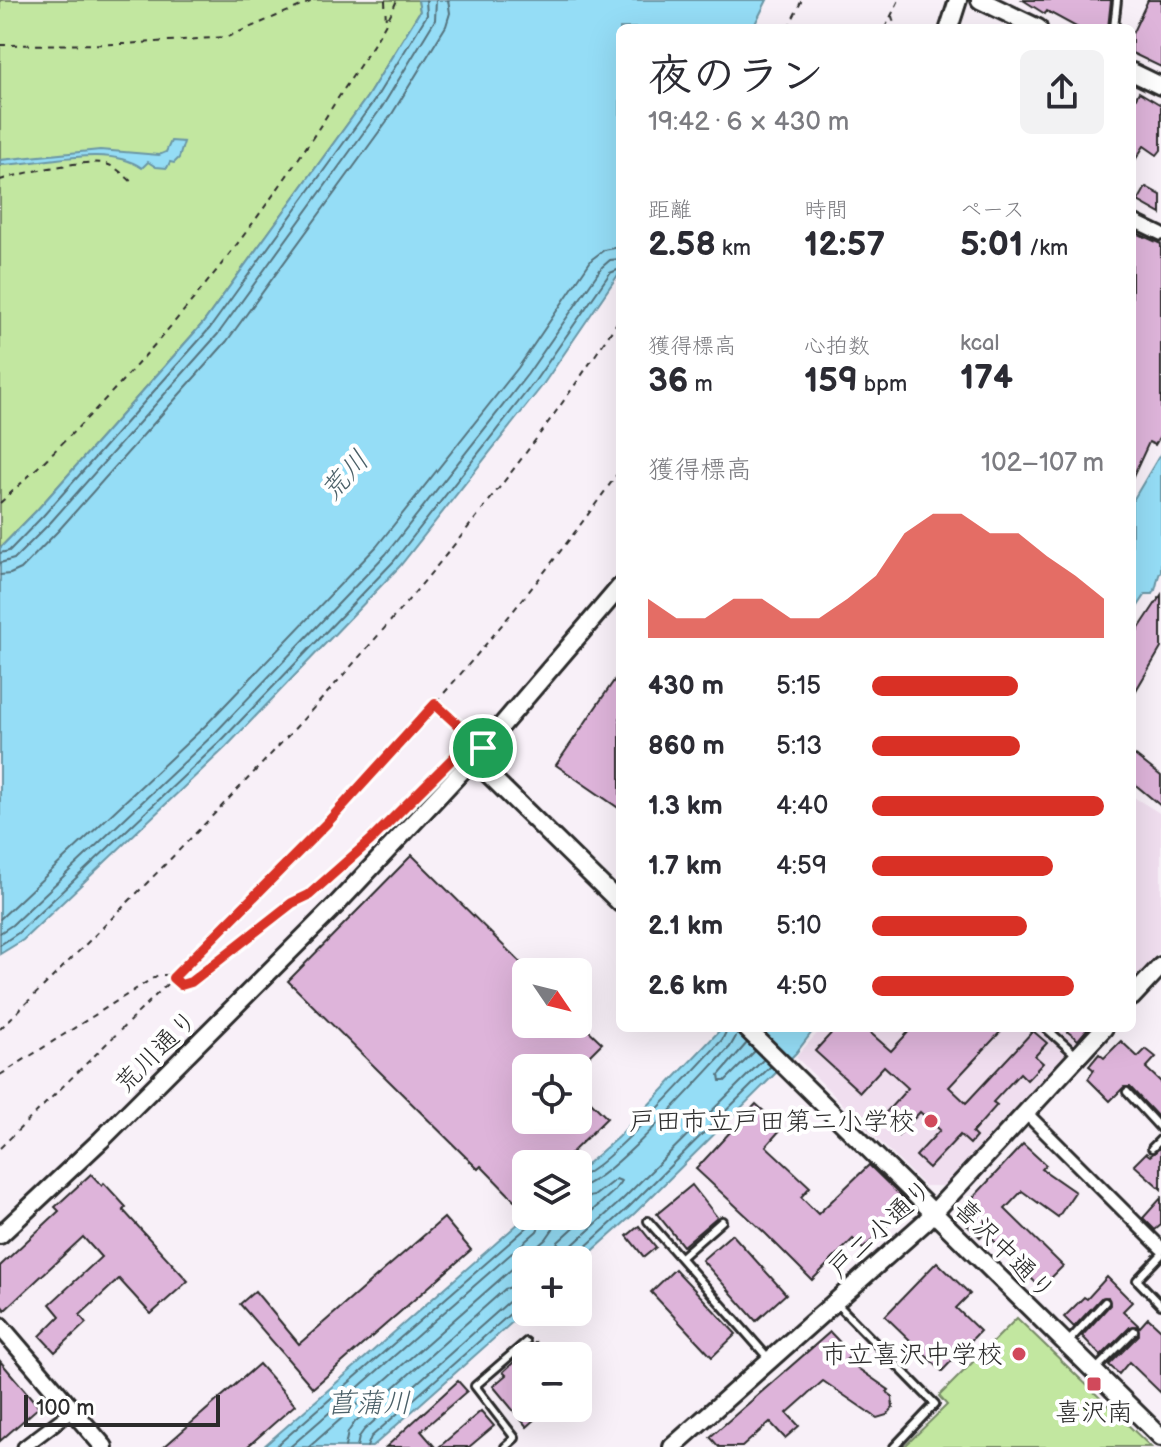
<!DOCTYPE html>
<html lang="ja">
<head>
<meta charset="utf-8">
<style>
	body { margin:0; font-family:"Balsamiq Sans","Klee One",sans-serif; background:#f2f2f3; color:#2b2b33; height:100vh; display:flex; flex-direction:column; font-size:30px; white-space:nowrap }
	* { box-sizing:border-box; margin:0 }
	p { font-size:26px; color:#7c7c81 }
	.icon { flex:none; width:44px; height:44px; fill:none; stroke:currentColor; stroke-width:2; stroke-linecap:round; stroke-linejoin:round }
	.map { position:relative; flex:1; overflow:hidden }
	.drawer { position:absolute; left:616px; top:24px; width:520px; height:1008px; display:flex; flex-direction:column; background:#fff; border-radius:12px; box-shadow:0 8px 32px #0002 }
	.drawer>* { flex:none }
	.needle { width:52px; rotate:125deg }
	.fabs { position:absolute; left:512px; top:958px; display:grid; gap:16px }
	.fabs a { display:grid; place-items:center; width:80px; height:80px; border-radius:12px; background:#fff; box-shadow:0 8px 32px #0002; font-size:40px }
	.scale { position:absolute; left:24px; bottom:20px; width:196px; box-sizing:border-box; padding-left:8px; border:4px solid #2b2b2b; border-top:0; font-size:22px; line-height:28px; white-space:nowrap; color:#2b2b2b; -webkit-text-stroke:6px #fff; paint-order:stroke }
	.pin { position:absolute; display:grid; place-items:center; width:68px; height:68px; color:#fff; margin:-34px; border:4px solid #fff; border-radius:50%; box-shadow:0 2px 8px #0007 }
	.round { display:grid; place-items:center; flex:none; width:84px; height:84px; border-radius:12px; background:#f2f2f3 }
	.overview { display:flex; align-items:center; justify-content:space-between; height:136px; padding:0 32px }
	h1 { font-size:44px; font-weight:800; line-height:60px }
	.stats { display:grid; grid-template-columns:repeat(3,1fr); gap:12px; height:136px; padding:8px 32px }
	.stats div { display:grid; align-content:center }
	.stats b { font-size:34px; font-weight:800 }
	.stats small { font-size:22px; font-weight:400 }
	.stats p { font-size:22px }
	.chart { height:224px; padding:16px 32px }
	.chart p { display:flex; justify-content:space-between }
	.chart svg { width:100%; height:144px; margin-top:8px; fill:#d93025; opacity:.7 }
	ul { padding:0 32px; list-style:none; font-size:26px }
	li { display:grid; grid-template-columns:128px 96px 1fr; align-items:center; height:60px }
	li i { height:20px; border-radius:10px; background:#d93025 }
	.map>svg:first-child { display:block }
</style>
</head>
<body>
<div class="map">
<svg width="1161" height="1447" viewBox="0 0 1161 1447">
	<rect width="100%" height="100%" fill="#f8f0f8"/>
	<filter id="ink" filterUnits="userSpaceOnUse"><feTurbulence type="fractalNoise" baseFrequency=".0125" numOctaves="2"/><feDisplacementMap in="SourceGraphic" scale="16" xChannelSelector="R" yChannelSelector="G"/><feConvolveMatrix kernelMatrix="1 2 1 2 8 2 1 2 1" color-interpolation-filters="sRGB"/></filter>
	<g filter="url(#ink)">
		<g fill="#f0deef">
			<polygon points="1132,796 1161,814 1161,950 1132,981"/>
			<polygon points="822,1028 1089,1028 943,1186 924,1186 796,1057"/>
		</g>
		<g fill="#c2e7a0" stroke="#768966" stroke-width="2">
			<polygon points="0,0 418,0 420,11 367,97 203,323 37,510 0,548"/>
			<polygon points="1017,1318 1151,1447 904,1447 947,1405 939,1396"/>
		</g>
		<g fill="#95ddf6" stroke="#6b96a5" stroke-width="2">
			<polygon points="418,0 767,0 753,28 620,28 620,272 542,386 400,566 226,747 23,940 0,954 0,548 37,510 203,323 367,97 420,11"/>
			<path d="M171 141 184 142 179 158 174 163 170 162 167 168 156 167 148 162 142 168C106 143 41 165 0 165V160L100 150 159 155 166 152Z"/>
			<path d="M1161 453V571C1156 579 1158 586 1153 594H1146L1132 615V502Z"/>
			<polygon points="722,1028 815,1028 796,1053 635,1213 578,1264 578,1260 526,1260 526,1310 372,1447 263,1447 527,1216 578,1216 578,1172 618,1137"/>
		</g>
		<g fill="none" stroke-linecap="round" stroke-linejoin="round">
			<g stroke="#55727c" stroke-width="2">
				<polyline points="0,553 9,551 43,516 210,328 374,101 427,15 426,0"/>
				<polyline points="0,563 14,559 50,523 218,334 382,107 435,20 436,0"/>
				<polyline points="0,575 10,574 21,569 58,531 227,341 392,114 446,26 450,13 448,0"/>
				<polyline points="0,919 205,726 377,546 518,368 592,259 604,250 620,247"/>
				<polyline points="0,933 12,925 214,734 386,554 527,375 602,267 610,260 620,259"/>
				<polyline points="0,945 18,933 221,741 394,561 535,381 610,273 620,269"/>
				<polyline points="747,1043 719,1075 720,1081 725,1081 755,1051"/>
				<path d="M578 1177C599 1175 701 1063 722 1040L728 1028"/>
				<path d="M578 1187C606 1186 705 1073 730 1047L738 1033"/>
				<polyline points="548,1260 558,1242 614,1191 621,1181 616,1179 594,1196 578,1199"/>
				<polyline points="561,1260 566,1251 622,1200 764,1059"/>
				<polyline points="571,1260 629,1207 771,1066"/>
				<polyline points="275,1447 531,1224 534,1216"/>
				<polyline points="290,1447 537,1231 544,1216"/>
				<polyline points="309,1447 546,1239 553,1229 556,1216"/>
				<polyline points="345,1447 348,1432 355,1422 505,1289 526,1282"/>
				<polyline points="357,1447 359,1437 364,1430 513,1298 526,1294"/>
				<polyline points="367,1447 371,1437 519,1306 526,1304"/>
			</g>
		</g>
		<g fill="#deb4da" stroke="#2b2b2b" stroke-width="2">
			<polygon points="1023,0 1111,0 1108,28 1078,28 1047,11 1045,14"/>
			<polygon points="1148,0 1161,0 1161,67 1132,53 1132,34"/>
			<polygon points="1139,92 1161,105 1161,150 1157,155 1144,146 1132,165 1132,105"/>
			<polygon points="1146,187 1161,195 1161,214 1138,201"/>
			<polygon points="1132,231 1161,244 1161,435 1155,445 1149,442 1132,479"/>
			<polygon points="1161,595 1161,648 1132,697 1132,639"/>
			<polygon points="620,672 620,809 556,765"/>
			<polygon points="1132,753 1161,776 1161,806 1132,782"/>
			<polygon points="412,855 526,968 526,1024 582,1024 602,1043 577,1068 526,1068 526,1120 578,1120 578,1089 607,1118 560,1164 526,1164 526,1198 519,1205 481,1166 478,1169 288,981"/>
			<polygon points="836,1028 865,1028 891,1051 912,1028 1004,1028 949,1087 966,1103 1033,1031 1047,1043 1035,1056 1043,1063 1027,1080 1020,1073 993,1102 997,1105 972,1133 976,1137 970,1144 960,1135 929,1168 916,1156 940,1130 920,1112 898,1136 880,1119 908,1088 884,1066 860,1092 815,1051"/>
			<polygon points="1063,1028 1088,1028 1078,1040"/>
			<polygon points="1121,1041 1138,1057 1146,1049 1156,1057 1146,1068 1161,1082 1161,1120 1130,1087 1124,1087 1110,1101 1088,1079 1094,1070 1089,1066 1099,1054 1104,1058"/>
			<polygon points="756,1104 782,1128 766,1146 810,1187 801,1197 818,1214 869,1165 909,1204 863,1249 853,1239 812,1280 766,1234 696,1169"/>
			<polygon points="1023,1144 1046,1165 1042,1169 1075,1192 1058,1217 1022,1191 1005,1209 1063,1266 1041,1288 985,1232 980,1237 957,1215"/>
			<polygon points="1161,1147 1161,1189 1134,1165 1146,1153 1150,1156"/>
			<polygon points="91,1174 102,1186 104,1183 126,1207 123,1210 188,1281 151,1314 119,1279 80,1315 86,1323 55,1352 40,1336 60,1316 50,1304 101,1257 83,1237 5,1310 0,1304 0,1266 59,1211 55,1207"/>
			<polygon points="692,1185 717,1217 683,1246 657,1214"/>
			<polygon points="1161,1198 1161,1225 1155,1230 1143,1218"/>
			<polygon points="444,1218 471,1250 313,1388 240,1304 255,1291 299,1344"/>
			<polygon points="639,1226 656,1247 644,1257 627,1236"/>
			<polygon points="732,1234 786,1294 756,1321 702,1260"/>
			<polygon points="937,1262 970,1294 956,1308 980,1331 942,1371 885,1316"/>
			<polygon points="675,1269 736,1334 712,1357 651,1292"/>
			<polygon points="1107,1277 1132,1302 1123,1311 1140,1327 1148,1318 1161,1330 1161,1393 1129,1362 1119,1374 1109,1365 1139,1335 1138,1326 1130,1327 1101,1356 1082,1336 1110,1305 1108,1297 1101,1298 1074,1327 1064,1317 1084,1297 1087,1299"/>
			<polygon points="830,1332 852,1355 846,1360 889,1390 887,1392 892,1396 893,1408 887,1415 877,1418 823,1381 787,1413 799,1426 785,1438 770,1422 742,1447 719,1447 710,1437"/>
			<polygon points="536,1342 548,1356 526,1356 526,1408 537,1418 527,1427 493,1386 506,1375 503,1372"/>
			<polygon points="0,1361 39,1407 0,1441"/>
			<polygon points="259,1364 295,1405 247,1447 164,1447"/>
			<polygon points="458,1381 467,1391 421,1431 435,1447 386,1447"/>
			<polygon points="481,1411 494,1426 469,1447 439,1447"/>
		</g>
		<g fill="none" stroke-linecap="round" stroke-linejoin="round">
			<g stroke="#2b2b2b" stroke-width="12">
				<g id="lane">
					<polyline points="1114,28 1117,0"/>
					<polyline points="1046,1028 1075,1054"/>
					<polyline points="1127,1092 1161,1129"/>
					<polyline points="1152,1148 1161,1139"/>
					<polyline points="648,1221 770,1360"/>
					<polyline points="1161,1255 1137,1280 1161,1305"/>
					<polyline points="681,1257 722,1221"/>
					<polyline points="837,1304 935,1404 894,1447"/>
					<polyline points="1067,1343 1105,1302"/>
					<polyline points="1094,1371 1134,1331"/>
					<polyline points="505,1447 515,1438 475,1386 526,1342"/>
				</g>
			</g>
			<g stroke="#2b2b2b" stroke-width="17">
				<g id="street">
					<polyline points="1132,220 1161,234"/>
					<polyline points="1026,1113 1161,1248"/>
					<polyline points="24,1447 73,1410"/>
				</g>
			</g>
			<g stroke="#2b2b2b" stroke-width="22">
				<g id="secondary">
					<polyline points="980,0 1038,28"/>
					<polyline points="949,28 958,0"/>
					<polyline points="1132,72 1161,86"/>
					<polyline points="473,759 620,903"/>
					<polyline points="1132,997 1161,966"/>
					<polyline points="746,1028 1161,1437"/>
					<polyline points="0,1235 101,1140 338,903 473,759 620,587"/>
					<polyline points="0,1326 104,1447"/>
					<polyline points="672,1447 925,1222 1104,1028"/>
				</g>
			</g>
			<g stroke="#2b2b2b" stroke-width="2" stroke-dasharray="6 6" stroke-linecap="butt">
				<polyline points="385,0 386,23"/>
				<polyline points="892,16 895,28"/>
				<polyline points="788,28 802,0"/>
				<polyline points="885,28 899,0"/>
				<polyline points="0,45 125,44 227,37 315,0"/>
				<path d="M0 180C22 173 80 160 102 163 115 165 125 176 134 184"/>
				<path d="M0 503C128 385 238 256 331 109 353 74 381 38 397 0"/>
				<polyline points="436,705 473,739"/>
				<path d="M0 1029C225 808 447 584 620 318"/>
				<polyline points="0,1075 158,975 167,975 181,985 191,982 292,903 309,895 370,841 443,768"/>
				<path d="M0 1148C219 933 443 722 620 470"/>
			</g>
			<use href="#lane" stroke="#fff" stroke-width="6"/>
			<use href="#street" stroke="#fff" stroke-width="11"/>
			<use href="#secondary" stroke="#fff" stroke-width="16"/>
		</g>
	</g>
	<g fill="none" stroke-linecap="round" stroke-linejoin="round" filter="url(#ink)">
		<g stroke="#fff" stroke-width="16">
			<polygon id="route" points="435,704 483,748 473,759 458,753 370,841 309,895 292,903 191,982 181,985 173,978 327,823"/>
		</g>
		<use href="#route" stroke="#d93025" stroke-width="10"/>
	</g>
	<g fill="#d1495b" stroke="#fff" stroke-width="3">
		<circle cx="931" cy="1121" r="8"/>
		<circle cx="1019" cy="1354" r="8"/>
		<rect x="1086" y="1376" width="16" height="16" rx="4"/>
	</g>
	<g text-anchor="middle" stroke-width="8" stroke-linejoin="round" paint-order="stroke">
		<g font-size="26" fill="#2b2b2b" stroke="#fff">
			<text transform="translate(156 1051) rotate(-45)" y="9">荒川通り</text>
			<text transform="translate(880 1228) rotate(-43)" y="9">戸二小通り</text>
			<text transform="translate(1005 1249) rotate(45)" y="9">喜沢中通り</text>
		</g>
		<g font-size="26" fill="#2b2b2b" stroke="#fff" text-anchor="end">
			<text x="915" y="1130">戸田市立戸田第二小学校</text>
			<text x="1003" y="1363">市立喜沢中学校</text>
			<text x="1094" y="1421" text-anchor="middle">喜沢南</text>
		</g>
		<g font-size="28" font-style="italic" fill="#4b6068" stroke="#fff">
			<text transform="translate(344 475) rotate(-48)" y="10">荒川</text>
			<text x="369" y="1412">菖蒲川</text>
		</g>
	</g>
</svg>
<div class="fabs">
<a><svg class="needle" viewBox="-14 -14 28 28"><path d="M0-13l5 13h-10z" fill="#e53935"/><path d="M0 13l5-13h-10z" fill="#7c7c81"/></svg></a>
<a><svg class="icon" aria-label="locate" viewBox="0 0 24 24"><circle cx="12" cy="12" r="6"/><path d="M12 2v4M12 18v4M2 12h4M18 12h4"/></svg></a>
<a><svg class="icon" aria-label="layers" viewBox="0 0 24 24"><path d="M12 4l9 5-9 5-9-5zM3 14l9 5 9-5"/></svg></a>
<a>+</a>
<a>−</a>
</div>
<div class="scale">100 m</div>
<div class="pin" style="left:483px;top:748px;background:#1e9e55"><svg class="icon" aria-label="arrive" viewBox="0 0 24 24"><path d="M6 21V4h12l-3 4 3 4H6"/></svg></div>
<section class="drawer">
<div class="overview"><div><h1>夜のラン</h1><p>19:42 · 6 × 430 m</p></div><a class="round"><svg class="icon" aria-label="share" viewBox="0 0 24 24"><path d="M12 15V3M7 8l5-5 5 5M5 13v7h14v-7"/></svg></a></div>
<div class="stats">
<div><p>距離</p><b>2.58<small> km</small></b></div>
<div><p>時間</p><b>12:57</b></div>
<div><p>ペース</p><b>5:01<small> /km</small></b></div>
</div>
<div class="stats">
<div><p>獲得標高</p><b>36<small> m</small></b></div>
<div><p>心拍数</p><b>159<small> bpm</small></b></div>
<div><p>kcal</p><b>174</b></div>
</div>
<div class="chart"><p><span>獲得標高</span>102–107 m</p>
<svg viewBox="0 0 160 44" preserveAspectRatio="none"><path d="M0 44V32L10 38L20 38L30 32L40 32L50 38L60 38L70 32L80 25L90 12L100 6L110 6L120 12L130 12L140 19L150 25L160 32V44z"/></svg>
</div>
<ul>
<li><b>430 m</b>5:15<i style="width:63%"></i></li>
<li><b>860 m</b>5:13<i style="width:64%"></i></li>
<li><b>1.3 km</b>4:40<i style="width:100%"></i></li>
<li><b>1.7 km</b>4:59<i style="width:78%"></i></li>
<li><b>2.1 km</b>5:10<i style="width:67%"></i></li>
<li><b>2.6 km</b>4:50<i style="width:87%"></i></li>
</ul>
</section>
</div>
</body>
</html>
